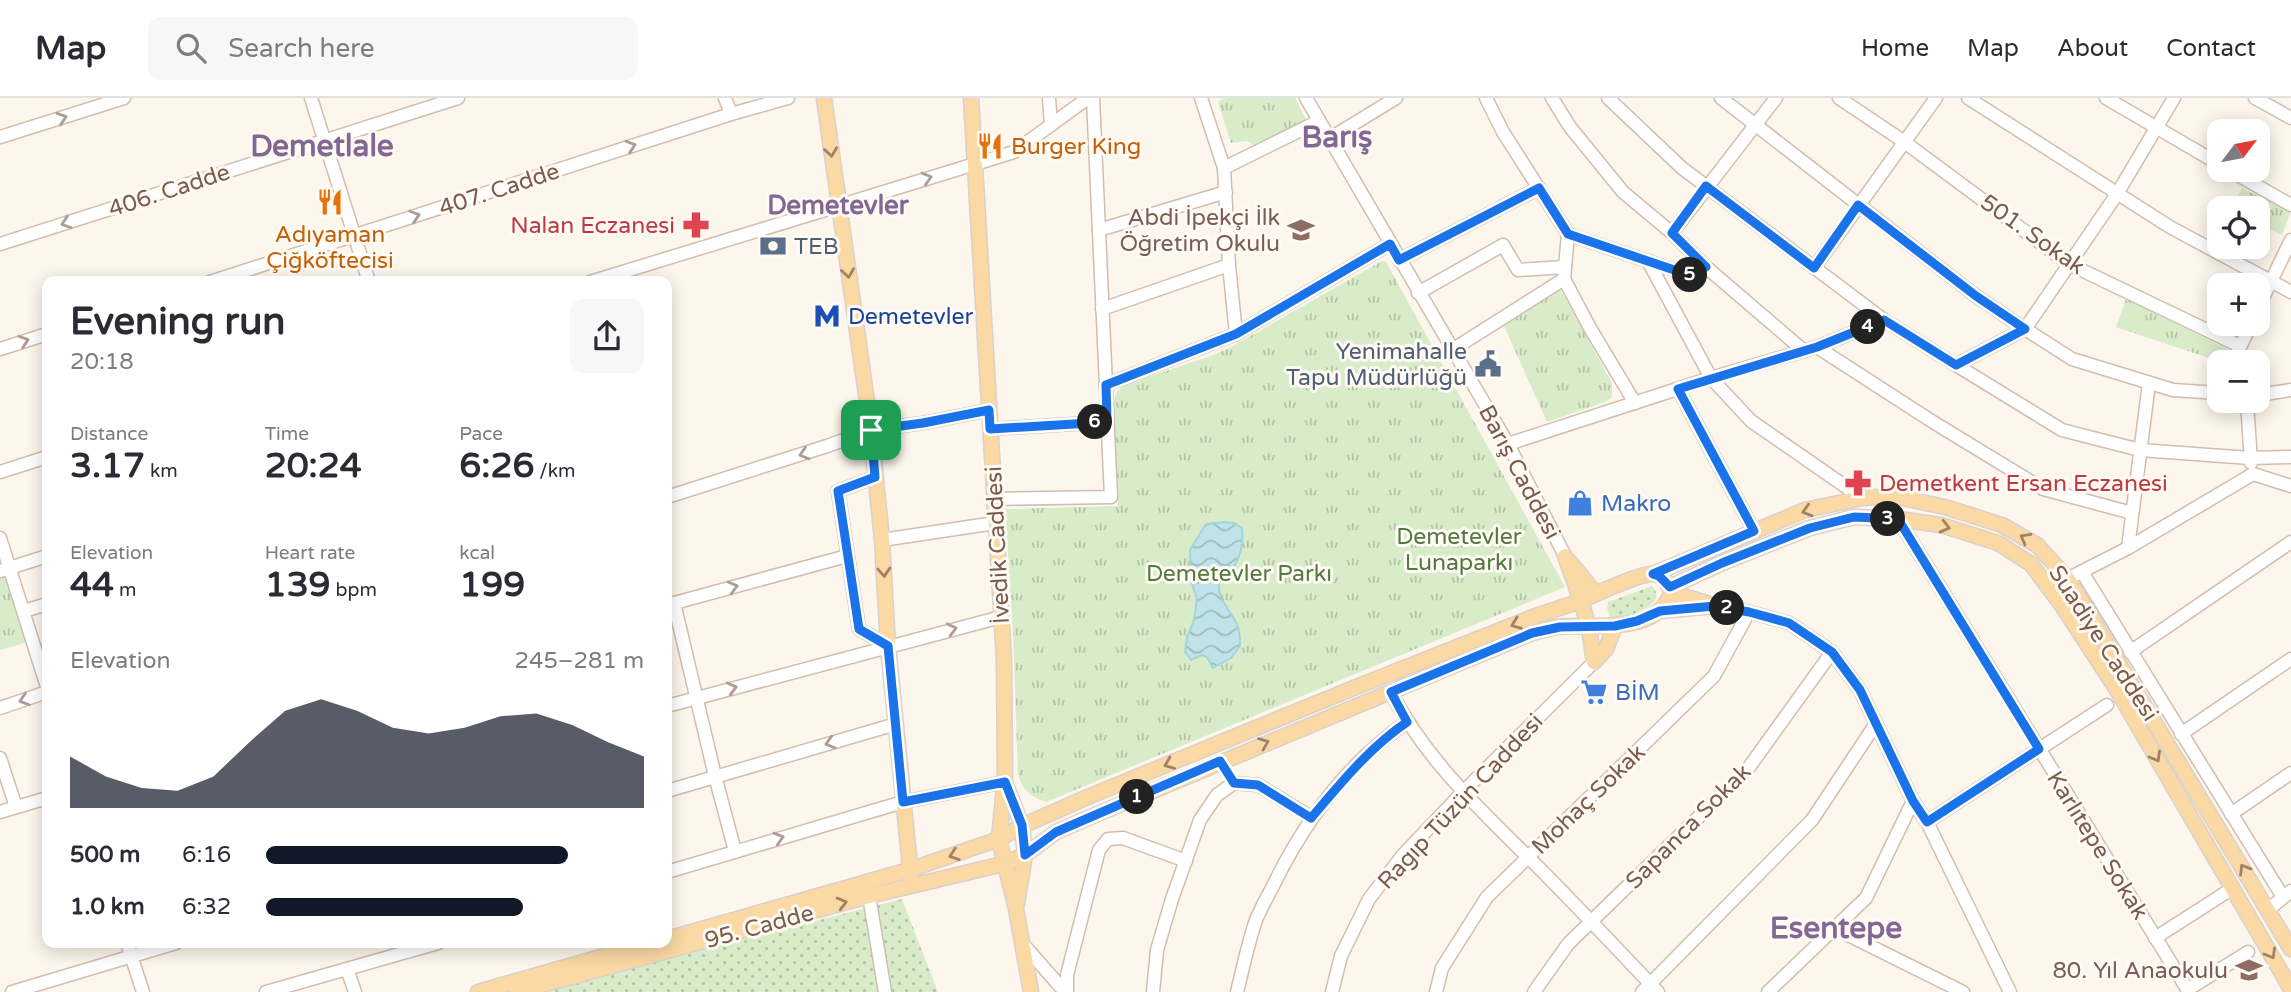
<!DOCTYPE html>
<html lang="en">
<head>
<meta charset="utf-8">
<style>
	body { margin:0; font-family:"Varela Round",sans-serif; background:#f7f7f7; color:#2b2b33; height:100vh; display:flex; flex-direction:column; font-size:26px; white-space:nowrap }
	* { box-sizing:border-box; margin:0 }
	p { font-size:23px; color:#7c7c81 }
	.icon { flex:none; width:38px; height:38px; fill:none; stroke:currentColor; stroke-width:2; stroke-linecap:round; stroke-linejoin:round }
	.map { position:relative; flex:1; overflow:hidden }
	.side { position:absolute; left:42px; top:178px; width:630px; height:672px; display:flex; flex-direction:column; background:#fff; border-radius:14px; box-shadow:0 4px 18px #0003 }
	.side>* { flex:none }
	.needle { width:46px; rotate:58deg }
	.controls { position:absolute; left:2207px; top:21px; display:grid; gap:14px }
	.controls a { display:grid; place-items:center; width:63px; height:63px; border-radius:14px; background:#fff; box-shadow:0 4px 18px #0003; font-size:35px }
	.pin { position:absolute; display:grid; place-items:center; width:60px; height:60px; color:#fff; margin:-30px; border-radius:14px; box-shadow:0 4px 10px #0006 }
	.km { position:absolute; width:35px; height:35px; margin:-18px; border-radius:50%; background:#222; color:#fff; font-size:19px; line-height:35px; text-align:center }
	.round { display:grid; place-items:center; flex:none; width:74px; height:74px; border-radius:14px; background:#f7f7f7 }
	.overview { display:flex; align-items:center; justify-content:space-between; height:119px; padding:0 28px }
	h1 { font-size:38px; font-weight:700; line-height:52px }
	.stats { display:grid; grid-template-columns:repeat(3,1fr); gap:10px; height:119px; padding:7px 28px }
	.stats div { display:grid; align-content:center }
	.stats b { font-size:35px; font-weight:700 }
	.stats small { font-size:19px; font-weight:400 }
	.stats p { font-size:19px }
	.chart { height:196px; padding:14px 28px }
	.chart p { display:flex; justify-content:space-between }
	.chart svg { width:100%; height:126px; margin-top:7px; fill:#111827; opacity:.7 }
	ul { padding:0 28px; list-style:none; font-size:23px }
	li { display:grid; grid-template-columns:112px 84px 1fr; align-items:center; height:52px }
	li i { height:18px; border-radius:9px; background:#111827 }
	header { display:flex; align-items:center; gap:42px; box-sizing:border-box; height:98px; padding:0 35px; background:#fff; border-bottom:2px solid #e1e1e2 }
	header strong { font-size:33px }
	nav { display:flex; gap:38px; margin-inline-start:auto; font-size:24px }
	.search { width:490px; height:63px; background:#f7f7f7; display:flex; align-items:center; gap:18px; box-sizing:border-box; padding:0 24px; border-radius:14px; color:#7c7c81; font-size:26px }
	.map>svg:first-child { display:block }
</style>
</head>
<body>
<header>
<strong>Map</strong>
<div class="search"><svg class="icon" aria-label="search" viewBox="0 0 24 24"><circle cx="10" cy="10" r="6"/><path d="M15 15l6 6"/></svg>Search here</div>
<nav><a>Home</a><a>Map</a><a>About</a><a>Contact</a></nav>
</header>
<div class="map">
<svg width="2291" height="894" viewBox="0 0 2291 894">
	<defs>
		<pattern id="grass-dots" width="8" height="8" patternUnits="userSpaceOnUse" patternTransform="scale(1.75)"><rect width="8" height="8" fill="#d8ecc9"/><path d="M2 2h.1M6 6h.1" fill="none" stroke="#b4c2a5" stroke-width="1.8" stroke-linecap="round"/></pattern>
		<pattern id="park-tufts" width="24" height="20" patternUnits="userSpaceOnUse" patternTransform="scale(1.75)"><rect width="24" height="20" fill="#d8ecc9"/><path d="M3 7l-1-3M5 7V3M7 7l1-3M15 17l-1-3M17 17v-4M19 17l1-3" fill="none" stroke="#b4c2a5"/></pattern>
		<pattern id="water-waves" width="16" height="10" patternUnits="userSpaceOnUse" patternTransform="scale(1.75)"><rect width="16" height="10" fill="#bfe3e8"/><path d="M0 5q4-4 8 0t8 0" fill="none" stroke="#a0bbbe"/></pattern>
	</defs>
	<rect width="100%" height="100%" fill="#fdf6ec"/>
	<g fill="url(#grass-dots)">
		<path d="M1652 488C1656 493 1659 498 1654 504 1649 511 1619 523 1611 521L1607 510 1608 504Z"/>
		<polygon points="902,801 938,894 549,894 620,872"/>
	</g>
	<g fill="url(#park-tufts)">
		<polygon points="1225,0 1295,0 1307,23 1256,49 1247,43 1231,45 1218,4"/>
		<polygon points="2242,90 2291,114 2282,137 2258,126 2258,110 2232,110"/>
		<path d="M1382 163 1386 164 1565 489 1046 704C1032 700 1023 692 1018 678L1013 535 1005 411 1118 408 1114 305C1115 296 1117 293 1124 287L1211 258 1231 249Z"/>
		<polygon points="1560,191 1612,285 1612,299 1605,304 1547,324 1504,228"/>
		<polygon points="2126,201 2229,252 2221,264 2116,229"/>
		<polygon points="7,479 28,544 0,552 0,481"/>
	</g>
	<path fill="url(#water-waves)" stroke="#a5d3da" stroke-width="2" d="M1224 424 1234 425 1242 430C1245 452 1236 472 1219 485 1217 503 1233 514 1238 529 1240 535 1240 541 1240 548L1231 560 1213 570 1207 559 1202 557 1191 562 1185 554 1187 539 1194 522 1197 501 1191 482 1190 452 1206 426Z"/>
	<g fill="none" stroke-linecap="round" stroke-linejoin="round">
		<g stroke="#d1beb0" stroke-width="15">
			<g id="minor">
				<polyline points="311,0 369,184"/>
				<polyline points="725,0 731,16"/>
				<polyline points="1049,0 1051,27"/>
				<polyline points="1201,0 1224,70 1229,167 1236,236"/>
				<polyline points="1306,0 1508,346 1565,458"/>
				<polyline points="1486,0 1503,34 1568,136 1689,177 1706,169"/>
				<polyline points="1552,0 1570,29 1623,94 1672,135 1706,169 1804,253"/>
				<polyline points="1608,0 1682,70 1884,222"/>
				<polyline points="1721,0 1976,198 2025,231 2117,96 2174,0"/>
				<polyline points="1839,0 1903,43 2069,166 2240,248"/>
				<polyline points="1968,0 2170,129 2291,194"/>
				<polyline points="2106,0 2219,66"/>
				<polyline points="2255,0 2291,20"/>
				<polyline points="0,39 124,0"/>
				<polyline points="1329,41 1396,0"/>
				<polyline points="1224,70 1319,23"/>
				<polyline points="2229,72 2291,107"/>
				<polyline points="1099,132 1226,94"/>
				<polyline points="1672,135 1776,0"/>
				<polyline points="1568,136 1564,181 1590,230 1635,305"/>
				<polyline points="0,146 458,0"/>
				<polyline points="1399,162 1539,90"/>
				<polyline points="1648,163 1711,280 1751,323 1862,400"/>
				<polyline points="1814,170 1936,0"/>
				<polyline points="210,184 731,16 788,0"/>
				<polyline points="590,184 975,66 1014,54 1088,0"/>
				<polyline points="1418,195 1503,147 1518,172 1565,169"/>
				<polyline points="2258,210 2291,142"/>
				<polyline points="1102,211 1229,167"/>
				<polyline points="1817,249 1933,324 2043,391 2132,415"/>
				<polyline points="0,251 47,236"/>
				<polyline points="1452,252 1564,181"/>
				<polyline points="2233,264 2251,226"/>
				<polyline points="1956,267 2062,332 2140,352 2250,360 2291,359"/>
				<polyline points="1106,287 1236,236 1390,146"/>
				<polyline points="1678,291 1754,433"/>
				<polyline points="2258,297 2291,292"/>
				<polyline points="2247,303 2251,365"/>
				<polyline points="990,331 1107,324"/>
				<polyline points="1508,346 1711,280 1817,249 1884,222 1956,267 2025,231 2072,261 2173,292 2219,295"/>
				<polyline points="0,374 47,359"/>
				<polyline points="875,379 838,393 859,531 888,548"/>
				<polyline points="667,399 827,348 871,332 923,325 989,312"/>
				<polyline points="994,401 1111,399 1093,0"/>
				<polyline points="1898,421 2189,894"/>
				<polyline points="0,440 47,589"/>
				<polyline points="882,442 995,425"/>
				<polyline points="2128,450 2149,285"/>
				<polyline points="0,473 47,458"/>
				<polyline points="2082,474 2283,799"/>
				<polyline points="2075,477 2128,450 2253,376 2291,388"/>
				<polyline points="674,505 715,678 735,753"/>
				<polyline points="667,507 847,458"/>
				<polyline points="1715,508 1749,514 1789,525 1832,554 1860,592 1913,703 1927,724 2010,894"/>
				<polyline points="24,513 47,506"/>
				<polyline points="2130,554 2291,444"/>
				<path d="M1391 594C1426 663 1485 716 1539 770 1580 811 1619 853 1658 894"/>
				<polyline points="667,608 1001,519"/>
				<polyline points="0,610 47,594"/>
				<polyline points="2181,636 2291,561"/>
				<polyline points="0,660 16,709"/>
				<polyline points="1234,685 1258,687 1312,720"/>
				<polyline points="667,693 896,626"/>
				<polyline points="0,714 47,700"/>
				<polyline points="2231,716 2291,675"/>
				<polyline points="1927,724 2107,607"/>
				<polyline points="667,774 903,704 1005,684"/>
				<polyline points="869,798 885,894"/>
				<polyline points="2268,812 2291,793"/>
				<polyline points="1834,830 1963,894"/>
				<polyline points="2155,840 2233,790"/>
				<polyline points="127,845 143,894"/>
				<polyline points="1022,845 1065,894"/>
				<polyline points="347,871 355,894"/>
				<polyline points="2187,892 2248,854"/>
				<polyline points="12,894 176,845"/>
				<polyline points="266,894 438,845"/>
				<polyline points="1067,894 1067,877 1099,752 1108,741 1123,740 1186,763"/>
				<polyline points="1153,894 1157,852 1172,801 1200,722 1217,697 1234,685"/>
				<path d="M1237 894C1243 870 1248 845 1256 822 1261 810 1267 799 1273 788 1304 724 1348 665 1407 624"/>
				<polyline points="1332,894 1341,858 1369,801 1403,757 1463,694 1594,564"/>
				<polyline points="1436,894 1442,870 1487,799 1714,578 1749,514"/>
				<polyline points="1534,894 1568,846 1747,672 1832,554"/>
				<polyline points="1642,894 1812,722 1875,627"/>
				<polyline points="1768,894 1866,800 1913,703"/>
			</g>
		</g>
		<g stroke="#dad1cd" stroke-width="17">
			<g id="major">
				<polyline points="824,0 871,332 882,442 888,548 911,779"/>
				<polyline points="971,0 1004,562 1005,680 999,741 1016,811 1031,894"/>
				<polyline points="1570,464 1596,496"/>
				<polyline points="1653,476 1805,412 1862,400 1893,398 1945,409 2002,427 2037,447 2068,481 2291,851"/>
				<polyline points="1670,489 1722,465 1810,430 1854,419 1898,421 1941,427 1998,445 2031,466 2063,509 2117,592 2291,891"/>
				<polyline points="1671,495 1707,505"/>
				<polyline points="1660,513 1715,508"/>
				<polyline points="1594,564 1606,551 1615,528"/>
				<polyline points="1006,687 1022,728 1025,757 1017,806"/>
				<polyline points="667,841 909,772 999,741 1022,728 1090,698 1366,585 1541,516 1581,503 1565,458"/>
				<polyline points="478,894 650,845"/>
				<path d="M516 894 869 798 1003 766 1025 757 1056 734 1095 717 1532 535C1540 533 1549 530 1558 529 1593 525 1656 538 1671 495 1670 487 1662 476 1653 476 1641 475 1593 497 1581 503L1589 530 1594 564"/>
			</g>
		</g>
		<use href="#minor" stroke="#fff" stroke-width="12"/>
		<use href="#major" stroke="#fbd9a5" stroke-width="14"/>
	</g>
	<defs><path id="oneway-chevron" d="M-2-3.5L2.5 0L-2 3.5" fill="none" stroke-width="1.6" stroke-linecap="round" stroke-linejoin="round" transform="scale(1.75)"/></defs>
	<g stroke="#af9d94">
		<use href="#oneway-chevron" transform="translate(62 20) rotate(-18)"/>
		<use href="#oneway-chevron" transform="translate(631 48) rotate(-18)"/>
		<use href="#oneway-chevron" transform="translate(927 80) rotate(-17)"/>
		<use href="#oneway-chevron" transform="translate(415 118) rotate(-18)"/>
		<use href="#oneway-chevron" transform="translate(66 125) rotate(162)"/>
		<use href="#oneway-chevron" transform="translate(24 243) rotate(-18)"/>
		<use href="#oneway-chevron" transform="translate(804 356) rotate(163)"/>
		<use href="#oneway-chevron" transform="translate(733 489) rotate(-15)"/>
		<use href="#oneway-chevron" transform="translate(952 531) rotate(-14)"/>
		<use href="#oneway-chevron" transform="translate(732 590) rotate(-15)"/>
		<use href="#oneway-chevron" transform="translate(24 602) rotate(162)"/>
		<use href="#oneway-chevron" transform="translate(830 645) rotate(164)"/>
		<use href="#oneway-chevron" transform="translate(779 740) rotate(-16)"/>
	</g>
	<g stroke="#a18267">
		<use href="#oneway-chevron" transform="translate(831 54) rotate(82)"/>
		<use href="#oneway-chevron" transform="translate(848 175) rotate(82)"/>
		<use href="#oneway-chevron" transform="translate(1807 413) rotate(163)"/>
		<use href="#oneway-chevron" transform="translate(1945 429) rotate(14)"/>
		<use href="#oneway-chevron" transform="translate(2025 440) rotate(-151)"/>
		<use href="#oneway-chevron" transform="translate(884 474) rotate(86)"/>
		<use href="#oneway-chevron" transform="translate(1516 526) rotate(159)"/>
		<use href="#oneway-chevron" transform="translate(1264 645) rotate(-22)"/>
		<use href="#oneway-chevron" transform="translate(2156 659) rotate(60)"/>
		<use href="#oneway-chevron" transform="translate(1169 666) rotate(158)"/>
		<use href="#oneway-chevron" transform="translate(954 757) rotate(161)"/>
		<use href="#oneway-chevron" transform="translate(2244 771) rotate(-121)"/>
		<use href="#oneway-chevron" transform="translate(842 805) rotate(-15)"/>
		<use href="#oneway-chevron" transform="translate(2271 856) rotate(60)"/>
	</g>
	<g fill="none" stroke-linecap="round" stroke-linejoin="round">
		<g stroke="#fff" stroke-width="14">
			<path id="route" d="M1706 88 1814 170 1858 107 1976 198 2025 231 1956 267 1884 222 1817 249 1678 291 1754 433 1653 476 1659 478 1670 489 1722 465 1810 430 1854 419 1898 421 2039 651 1927 724 1913 703 1860 592 1832 554 1789 525 1749 514 1715 508 1660 513 1637 523 1615 528 1560 529 1532 535 1391 594 1407 624C1369 650 1341 685 1311 720L1258 687 1234 685 1220 663 1056 734 1025 757 1022 727 1005 684 903 704 888 548 859 531 838 393 875 379 871 332 923 325 989 312 990 331 1107 324 1106 287 1236 236 1390 146 1399 162 1539 90 1568 136 1689 177 1706 169 1672 135Z"/>
		</g>
		<use href="#route" stroke="#1a73e8" stroke-width="9"/>
	</g>
	<defs>
		<g id="restaurant-bare" transform="scale(2.1)"><path d="M-5-6h1v4h1v-4h1v4h1v-4h1v5L-1.5 .5V6h-2V.5L-5-1ZM5-6V6H3V1.5H1.5Q1.5-4 5-6Z" fill="#e8710a" stroke="#fffaf3" stroke-width="2.5" paint-order="stroke"/></g>
		<g id="pharmacy-bare" transform="scale(2.1)"><path d="M-2-6h4v4h4v4h-4v4h-4v-4h-4v-4h4Z" fill="#e0444e" stroke="#fffaf3" stroke-width="2.5" paint-order="stroke"/></g>
		<g id="school-bare" transform="scale(2.1)"><path d="M0-5L7-2L0 1L-7-2ZM-4 1L0 2.5L4 1V4Q0 6-4 4Z" fill="#8d6e63" stroke="#fffaf3" stroke-width="2.5" paint-order="stroke"/></g>
		<g id="bank-bare" transform="scale(2.1)"><path d="M-6-4H6V4H-6ZM0-2.3a2.3 2.3 0 1 0 0 4.6a2.3 2.3 0 1 0 0-4.6Z" fill="#5c6f8a" stroke="#fffaf3" stroke-width="2.5" paint-order="stroke"/></g>
		<g id="metro-bare" transform="scale(2.1)"><path d="M-5.5 5V-5H-3L0 0L3-5H5.5V5H3V-.5L0 4L-3-.5V5Z" fill="#1a4fb4" stroke="#fffaf3" stroke-width="2.5" paint-order="stroke"/></g>
		<g id="civic-bare" transform="scale(2.1)"><path d="M-.6-6.5H3V-4.5H.6V-3L4-1V1h2V6H-6V1h2V-1L-.6-3ZM-1.2 2.5V6h2.4V2.5Z" fill="#5c6f8a" stroke="#fffaf3" stroke-width="2.5" paint-order="stroke"/></g>
		<g id="shop-bare" transform="scale(2.1)"><path d="M-5-2.5h2.3a2.7 3.5 0 0 1 5.4 0H5L5.5 6h-11ZM-1.5-2.5h3a1.5 2.3 0 0 0-3 0Z" fill="#3f7fe0" stroke="#fffaf3" stroke-width="2.5" paint-order="stroke"/></g>
		<g id="supermarket-bare" transform="scale(2.1)"><path d="M-6-5.5h2.5l.6 2H6L4.5 2H-2.5L-4.4-4H-6ZM-1.5 3.2a1.3 1.3 0 1 0 .1 0ZM3 3.2a1.3 1.3 0 1 0 .1 0Z" fill="#3f7fe0" stroke="#fffaf3" stroke-width="2.5" paint-order="stroke"/></g>
	</defs>
	<g fill-rule="evenodd">
		<use href="#restaurant-bare" x="990" y="48"/>
		<use href="#restaurant-bare" x="330" y="104"/>
		<use href="#pharmacy-bare" x="696" y="127"/>
		<use href="#school-bare" x="1301" y="132"/>
		<use href="#bank-bare" x="773" y="148"/>
		<use href="#metro-bare" x="827" y="218"/>
		<use href="#civic-bare" x="1488" y="266"/>
		<use href="#pharmacy-bare" x="1858" y="385"/>
		<use href="#shop-bare" x="1580" y="405"/>
		<use href="#supermarket-bare" x="1594" y="594"/>
		<use href="#school-bare" x="2249" y="872"/>
	</g>
	<g text-anchor="middle" stroke-width="6" stroke-linejoin="round" paint-order="stroke">
		<g font-size="23" fill="#c56008" stroke="#fffaf3" text-anchor="start">
			<text x="1011" y="56">Burger King</text>
			<text x="330" y="144" text-anchor="middle">Adıyaman<tspan x="330" dy="26">Çiğköftecisi</tspan></text>
		</g>
		<g font-size="23" fill="#7a5c4d" stroke="#fffaf3">
			<text transform="translate(499 91) rotate(-18)" y="8">407. Cadde</text>
			<text transform="translate(169 92) rotate(-18)" y="8">406. Cadde</text>
			<text transform="translate(2033 136) rotate(35)" y="8">501. Sokak</text>
			<text transform="translate(1520 374) rotate(62)" y="8">Barış Caddesi</text>
			<text transform="translate(997 447) rotate(-93)" y="8">İvedik Caddesi</text>
			<text transform="translate(2104 545) rotate(57)" y="8">Suadiye Caddesi</text>
			<text transform="translate(1588 701) rotate(-44)" y="8">Mohaç Sokak</text>
			<text transform="translate(1460 703) rotate(-47)" y="8">Ragıp Tüzün Caddesi</text>
			<text transform="translate(1688 728) rotate(-45)" y="8">Sapanca Sokak</text>
			<text transform="translate(2098 747) rotate(58)" y="8">Karlıtepe Sokak</text>
			<text transform="translate(759 828) rotate(-15)" y="8">95. Cadde</text>
		</g>
		<g font-size="23" fill="#785e54" stroke="#fffaf3" text-anchor="end">
			<text x="1280" y="127">Abdi İpekçi İlk<tspan x="1280" dy="26">Öğretim Okulu</tspan></text>
			<text x="2228" y="880">80. Yıl Anaokulu</text>
		</g>
		<g font-size="23" fill="#be3a42" stroke="#fffaf3" text-anchor="end">
			<text x="675" y="135">Nalan Eczanesi</text>
			<text x="1879" y="393" text-anchor="start">Demetkent Ersan Eczanesi</text>
		</g>
		<g font-size="23" fill="#4e5e75" stroke="#fffaf3" text-anchor="start">
			<text x="794" y="156">TEB</text>
			<text x="1467" y="261" text-anchor="end">Yenimahalle<tspan x="1467" dy="26">Tapu Müdürlüğü</tspan></text>
		</g>
		<g font-size="23" fill="#164399" stroke="#fffaf3" text-anchor="start">
			<text x="848" y="226">Demetevler</text>
		</g>
		<g font-size="23" fill="#366cbe" stroke="#fffaf3" text-anchor="start">
			<text x="1601" y="413">Makro</text>
			<text x="1615" y="602">BİM</text>
		</g>
		<g font-size="23" fill="#537a41" stroke="#fffaf3">
			<text x="1459" y="446">Demetevler<tspan x="1459" dy="26">Lunaparkı</tspan></text>
			<text x="1239" y="483">Demetevler Parkı</text>
		</g>
		<g font-size="26" font-weight="bold" fill="#846695" stroke="#fffaf3">
			<text x="838" y="116">Demetevler</text>
		</g>
		<g font-size="30" font-weight="bold" fill="#846695" stroke="#fffaf3">
			<text x="1337" y="49">Barış</text>
			<text x="322" y="58">Demetlale</text>
			<text x="1836" y="840">Esentepe</text>
		</g>
	</g>
</svg>
<div class="controls">
<a><svg class="needle" viewBox="-14 -14 28 28"><path d="M0-13l5 13h-10z" fill="#e53935"/><path d="M0 13l5-13h-10z" fill="#7c7c81"/></svg></a>
<a><svg class="icon" aria-label="locate" viewBox="0 0 24 24"><circle cx="12" cy="12" r="6"/><path d="M12 2v4M12 18v4M2 12h4M18 12h4"/></svg></a>
<a>+</a>
<a>−</a>
</div>
<div class="pin" style="left:871px;top:332px;background:#1e9e55"><svg class="icon" aria-label="arrive" viewBox="0 0 24 24"><path d="M6 21V4h12l-3 4 3 4H6"/></svg></div>
<b class="km" style="left:1137px;top:699px">1</b>
<b class="km" style="left:1727px;top:510px">2</b>
<b class="km" style="left:1888px;top:421px">3</b>
<b class="km" style="left:1868px;top:229px">4</b>
<b class="km" style="left:1690px;top:177px">5</b>
<b class="km" style="left:1095px;top:324px">6</b>
<section class="side">
<div class="overview"><div><h1>Evening run</h1><p>20:18</p></div><a class="round"><svg class="icon" aria-label="share" viewBox="0 0 24 24"><path d="M12 15V3M7 8l5-5 5 5M5 13v7h14v-7"/></svg></a></div>
<div class="stats">
<div><p>Distance</p><b>3.17<small> km</small></b></div>
<div><p>Time</p><b>20:24</b></div>
<div><p>Pace</p><b>6:26<small> /km</small></b></div>
</div>
<div class="stats">
<div><p>Elevation</p><b>44<small> m</small></b></div>
<div><p>Heart rate</p><b>139<small> bpm</small></b></div>
<div><p>kcal</p><b>199</b></div>
</div>
<div class="chart"><p><span>Elevation</span>245–281 m</p>
<svg viewBox="0 0 160 44" preserveAspectRatio="none"><path d="M0 44V26L10 33L20 37L30 38L40 33L50 21L60 10L70 6L80 10L90 16L100 18L110 16L120 12L130 11L140 15L150 21L160 26V44z"/></svg>
</div>
<ul>
<li><b>500 m</b>6:16<i style="width:80%"></i></li>
<li><b>1.0 km</b>6:32<i style="width:68%"></i></li>
</ul>
</section>
</div>
</body>
</html>
